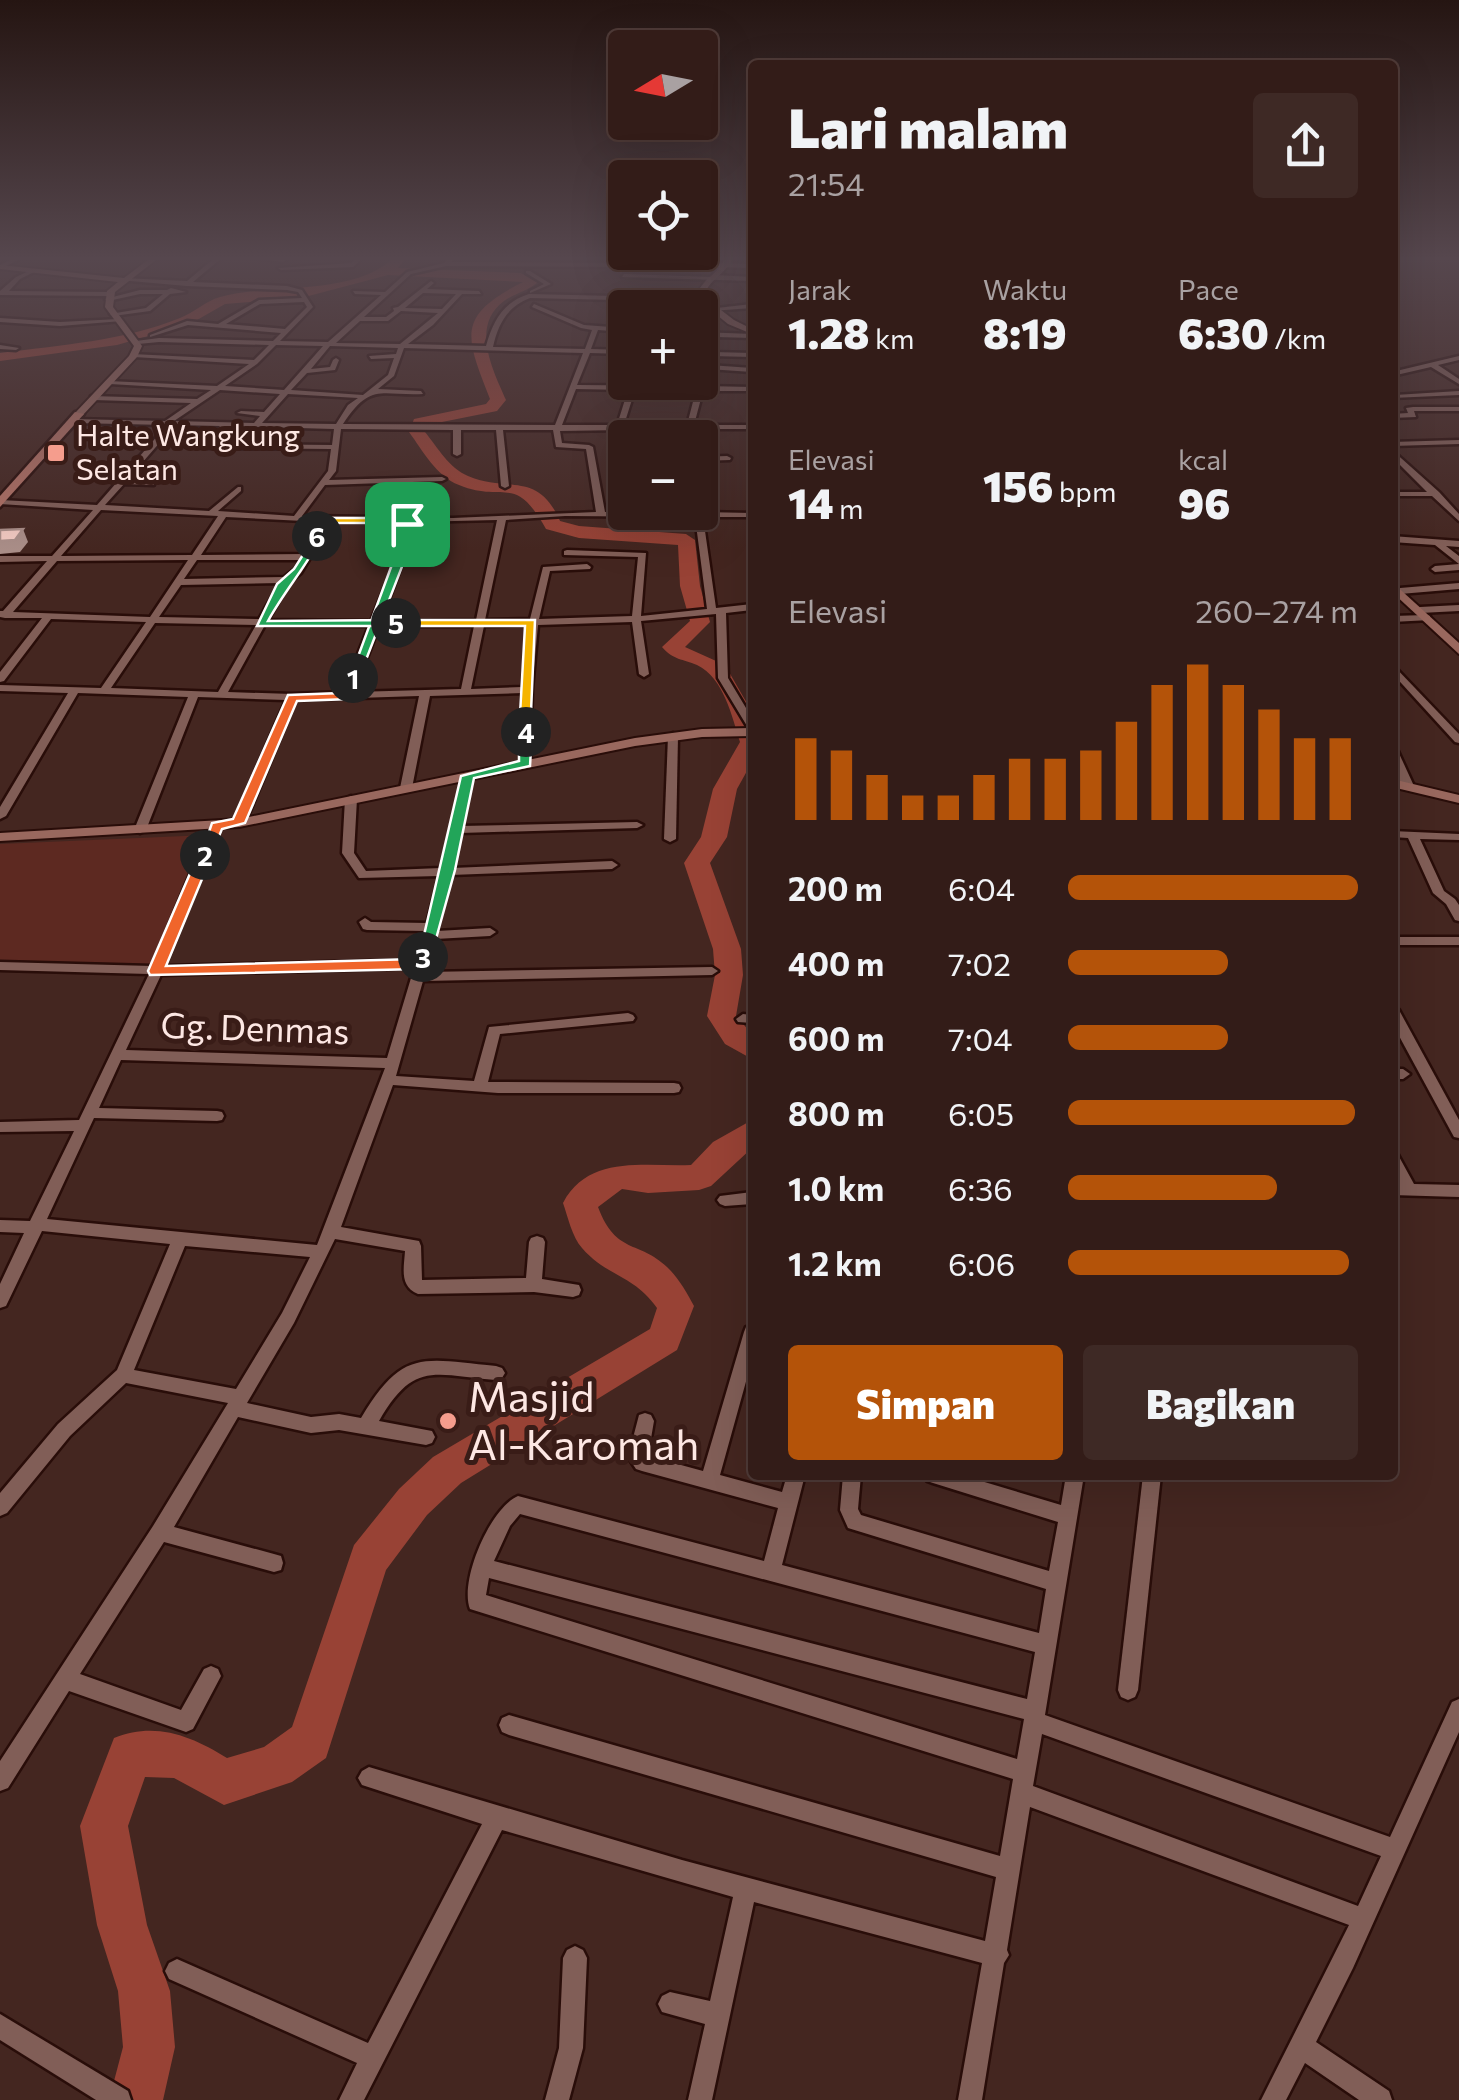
<!DOCTYPE html>
<html lang="id">
<head>
<meta charset="utf-8">
<style>
	body { margin:0; font-family:Commissioner,sans-serif; background:#3e2925; color:#f1f3f6; height:100vh; display:flex; flex-direction:column; font-size:38px; white-space:nowrap }
	* { box-sizing:border-box; margin:0 }
	p { font-size:32px; color:#a9a1a2 }
	.icon { flex:none; width:55px; height:55px; fill:none; stroke:currentColor; stroke-width:2; stroke-linecap:round; stroke-linejoin:round }
	.map { position:relative; flex:1; overflow:hidden }
	.sheet { position:absolute; left:748px; top:60px; width:650px; height:1420px; display:flex; flex-direction:column; background:#331c18; border-radius:10px; box-shadow:0 10px 40px #0002,0 0 0 2px #4e3a37 }
	.sheet>* { flex:none }
	.needle { width:65px; rotate:260deg }
	.controls { position:absolute; left:608px; top:30px; display:grid; gap:20px }
	.controls a { display:grid; place-items:center; width:110px; height:110px; border-radius:10px; background:#331c18; box-shadow:0 10px 40px #0002,0 0 0 2px #4e3a37; font-size:50px }
	.pin { position:absolute; display:grid; place-items:center; width:85px; height:85px; color:#fff; margin:-42px; border-radius:20px; box-shadow:0 5px 15px #0006 }
	.km { position:absolute; width:50px; height:50px; margin:-25px; border-radius:50%; background:#222; color:#fff; font-size:28px; line-height:50px; text-align:center }
	.round { display:grid; place-items:center; flex:none; width:105px; height:105px; border-radius:10px; background:#3e2925 }
	.summary { display:flex; align-items:center; justify-content:space-between; height:170px; padding:0 40px }
	h1 { font-size:55px; font-weight:800; line-height:75px }
	.metrics { display:grid; grid-template-columns:repeat(3,1fr); gap:15px; height:170px; padding:10px 40px }
	.metrics div { display:grid; align-content:center }
	.metrics b { font-size:42px; font-weight:800 }
	.metrics small { font-size:28px; font-weight:400 }
	.metrics p { font-size:28px }
	.chart { height:280px; padding:20px 40px }
	.chart p { display:flex; justify-content:space-between }
	.chart svg { width:100%; height:180px; margin-top:10px; stroke:#b45309; stroke-width:6 }
	.button { display:flex; gap:20px; margin-top:auto; padding:20px 40px }
	.button a { flex:1; height:115px; border-radius:10px; background:#b45309; color:#fff; font-size:40px; font-weight:800; line-height:115px; text-align:center }
	.button a+a { background:#3e2925; color:#f1f3f6 }
	ul { padding:0 40px; list-style:none; font-size:32px }
	li { display:grid; grid-template-columns:160px 120px 1fr; align-items:center; height:75px }
	li i { height:25px; border-radius:12px; background:#b45309 }
	.map>svg:first-child { display:block }
</style>
</head>
<body>
<div class="map">
<svg width="1459" height="2100" viewBox="0 0 1459 2100">
	<rect width="100%" height="100%" fill="#442620"/>
	<polygon fill="#5d2921" points="208,835 151,966 0,963 0,844"/>
	<g fill="none" stroke-linecap="round" stroke-linejoin="round">
		<g fill="#984235" fill-rule="evenodd">
			<path d="M395 256H408L398 268 520 273 539 281C529 291 515 293 504 301 470 326 493 370 506 400L497 411 427 425 425 432C438 448 449 468 468 476 508 493 538 470 560 521L579 526 686 534 695 540 700 586 710 622 685 647 725 665 752 712V762L737 789 727 837 710 863 741 949 743 975 736 1016 752 1034V1059L725 1044 707 1016 715 975 713 949 684 863 701 837 713 789 740 742C732 717 724 678 697 665 683 659 673 660 662 647L690 621 680 586 678 545 579 538 546 529C514 472 506 504 459 485 436 476 423 451 409 432L414 419 486 404 490 399C465 335 456 316 523 282L388 275 301 298 225 304 190 324 117 345 0 361V353C60 345 124 341 180 318 193 313 206 301 220 297 269 283 357 297 395 256Z"/>
			<path d="M752 1120V1148L711 1186 699 1190 648 1193 622 1189 598 1207C616 1255 639 1240 667 1267 678 1277 687 1293 694 1306L677 1350 461 1483 427 1515 386 1570 326 1758 292 1782 224 1805 174 1778 145 1777 128 1826 147 1925 170 1991 175 2047 163 2100H109L123 2047 118 1991 97 1925 80 1826 114 1738C155 1721 192 1736 227 1758L264 1747 292 1727 354 1545 399 1489 433 1457 650 1329 657 1308C633 1274 607 1277 582 1248 572 1237 568 1217 563 1203 589 1154 645 1167 691 1165L713 1142Z"/>
		</g>
		<g stroke="#290d09" stroke-width="5">
			<g id="street">
				<polygon points="18,256 26,256 0,269 0,265"/>
				<polygon points="155,256 189,257 192,259 153,259"/>
				<path d="M217 256H224L193 282 287 286 302 290 313 307 280 341 328 342 381 295 355 294 353 291 385 292 407 272 444 263 451 256H458L451 262 641 263V256H647V261L752 264V268L648 265 645 267 446 266 411 274 364 317H386L394 311 393 308 398 307 431 281 434 283 427 289 479 291 481 294H462L433 325 408 344 486 346C493 321 503 302 529 294L700 298 703 300 700 302 530 298C507 307 498 324 493 347L585 349 592 330 581 328 532 307 534 304 584 325 625 328V332L598 330 591 349 625 350V354L590 353 577 385 697 386 700 382 705 356H700V352H706L710 336H700V332L752 334V338L717 337 713 352 752 353V357L712 356 709 365 752 368V372L708 369 704 386 752 387V391H703L694 425H752V429H693L691 438H683L686 429 560 431 562 443 589 445 593 447 605 512H700V510L702 512 752 513V517H703L716 608 752 604V610L726 613 728 678 752 718V729L747 726 718 678 716 614 641 621 649 674 644 677 639 674 632 622 538 625 532 689 530 765H522L521 763 522 693 430 696 412 788 406 791 400 788 419 696 296 700 245 823 239 826 233 823 286 700 198 697 146 830 140 833 134 830 188 697 78 693 6 816 0 819V807L68 693 0 691V685L101 688 146 622 51 619 4 681 0 682V672L42 618H5L0 617V611H3L47 561 0 562V556H52L93 510 0 504V500L97 505 167 425 74 423H71V419L165 421 191 403 94 400 91 396 197 399 211 390 110 384 108 381 217 386 249 364 134 357 132 354 254 360 269 345 159 342 138 344 136 341 159 338 273 341 281 333 188 325 150 337V335L187 321 218 324 259 300 302 298 298 292 287 290 187 286 119 280 122 278 187 281ZM423 293 456 294 442 309 405 308ZM304 302 307 307 285 329 226 324 260 304ZM401 311 438 313 400 344 336 343 360 321H388ZM276 345 323 346 284 390 225 386 257 364ZM330 346 398 348 396 354 369 356 371 359 394 358 388 375 363 395 291 390 307 373 335 370 339 360 336 358 333 360 330 367 311 369ZM404 348 583 353 555 425 343 424C371 382 380 396 423 394L421 391 378 389 394 376ZM576 389 628 390 617 425H562ZM220 390 280 394 264 412 241 411 237 413 260 416 254 423 174 421ZM635 390H696L687 425H624ZM288 394 358 398 348 405 336 424 262 423ZM175 425 220 426 204 446 208 448 331 449 328 471 294 516 218 511 241 491V487H238L209 511 105 505 124 484 154 485V481H151L128 479ZM228 426 334 429 332 445 214 444ZM341 429 453 430V454L457 456 461 454V430H496L501 486 505 488 509 486 503 430H553L556 447 586 449 596 512 453 518 302 516 325 485 442 481 446 479 442 477 329 480 336 471ZM101 510 218 516 192 555 61 556ZM565 516 695 517 707 609 641 616 646 553 567 550 564 551V555L638 557 632 616 539 619 550 571 590 569 591 567 587 564 543 567 530 619 485 620 506 520ZM226 517 323 522 304 554 201 555ZM497 520 476 620 381 621 404 559 412 522ZM332 522H403L396 559 371 621 268 620 290 582 301 573ZM188 560 150 617 13 612 57 561ZM197 560H301L295 569 284 577 184 579ZM280 583 259 619 159 617 181 585ZM155 623 256 625 218 692 111 688ZM265 625 369 626 343 692 292 694 228 692ZM529 625 522 687 471 689 484 626ZM379 626H474L461 689 354 692Z"/>
				<polygon points="236,256 260,256 286,260 283,262"/>
				<polygon points="359,256 365,256 353,267 281,270 278,268 351,263"/>
				<polygon points="31,270 36,271 20,279 9,291 109,292 112,294 109,296 0,295 0,291 16,277"/>
				<polygon points="526,271 530,271 551,284 530,293 530,291 544,284 526,273"/>
				<polygon points="624,274 712,277 715,275 752,277 752,281 622,277"/>
				<polygon points="171,288 186,292 170,294 150,311 113,316 110,314 146,308 163,294 140,294 108,301 105,299 140,290 167,290"/>
				<polygon points="752,304 752,308 711,311 708,309"/>
				<polygon points="0,318 60,322 119,319 122,321 60,326 0,322"/>
				<polygon points="0,345 19,348 16,350 0,349"/>
				<polygon points="1459,356 1459,360 1438,365 1459,379 1459,384 1431,367 1392,376 1392,372"/>
				<polygon points="1459,391 1459,395 1392,398 1395,395"/>
				<polygon points="1413,407 1459,407 1459,411 1414,411 1416,417 1392,418 1392,414 1408,413 1406,408"/>
				<polygon points="1459,440 1459,444 1392,446 1392,442"/>
				<polygon points="1392,450 1439,492 1459,514 1459,521 1432,496 1392,496 1392,492 1427,492 1392,457"/>
				<polygon points="727,456 731,458 730,460 700,461 700,457"/>
				<polygon points="1392,536 1459,541 1459,547 1446,546 1459,556 1459,564 1435,545 1392,542"/>
				<polygon points="1459,564 1459,570 1435,572 1431,569 1435,566"/>
				<polygon points="1459,583 1459,589 1400,594 1395,591 1400,588"/>
				<polygon points="1459,605 1459,611 1420,613 1415,610 1420,607"/>
				<polygon points="1427,615 1430,616 1430,620 1392,622 1392,616"/>
				<polygon points="1392,664 1459,734 1459,743 1455,742 1392,673"/>
				<polygon points="673,733 678,736 676,839 670,842 664,839 668,736"/>
				<polygon points="1392,746 1397,749 1414,786 1412,788 1404,788 1402,786 1392,763"/>
				<path d="M468 773 473 776 462 826 637 822 643 825 637 828 460 833 453 868 612 861 618 865 612 869 451 875 437 931 490 928 496 932 490 936 435 939 426 972 712 967 718 971 712 975 423 981 396 1076 474 1081 489 1027 628 1013 633 1015 635 1018 633 1021 500 1034 488 1082 674 1083 679 1084 681 1088 679 1092 674 1093H498L393 1085 341 1227 419 1241 421 1246 422 1280 526 1278 529 1242 531 1238 537 1236 543 1238 545 1242 542 1279 579 1285 581 1290 579 1295 573 1297 534 1292 418 1294C399 1286 404 1268 405 1251L335 1239 294 1323 247 1403 311 1417 339 1414 361 1418C403 1348 422 1359 496 1366L502 1368 505 1373 502 1378 496 1380C434 1375 414 1360 379 1421L432 1431 435 1437 432 1443 426 1445 339 1430 311 1433 238 1417 174 1527 274 1554 281 1556 283 1563 281 1570 274 1572 164 1542 80 1674 181 1710 204 1669 211 1666 218 1669 221 1676 193 1729 186 1732 69 1691 8 1788 0 1791V1761L153 1526 228 1403 126 1383 70 1436 7 1513 0 1516V1493L58 1424 117 1370 170 1244 42 1231 6 1306 0 1308V1284L24 1233 0 1232V1220L30 1221 74 1131 0 1132V1122L79 1120 149 974 0 970V962L152 966 210 826 216 823 222 826 165 966 416 960 425 931 367 930 363 929 359 922 365 918 371 922 427 923 439 876 359 878 342 853 345 799 351 796 357 799 354 853 366 871 441 868 463 776ZM414 968 387 1058 126 1050 161 975ZM121 1060 385 1068 317 1245 47 1219 94 1118 217 1121 222 1120 224 1116 222 1112 217 1111 99 1108ZM185 1246 310 1257 282 1313 236 1389 134 1370Z"/>
				<polygon points="1392,831 1459,834 1459,840 1420,839 1444,891 1455,899 1459,905 1459,921 1455,920 1446,904 1433,893 1408,838 1392,837"/>
				<rect x="1392" y="937" width="67" height="8"/>
				<polygon points="1392,1006 1399,1010 1459,1120 1459,1138 1454,1137 1392,1023"/>
				<polygon points="743,1014 752,1015 752,1023 738,1022 736,1019"/>
				<polygon points="1392,1069 1403,1069 1410,1074 1403,1079 1392,1079"/>
				<polygon points="1392,1151 1397,1153 1414,1184 1459,1185 1459,1197 1392,1195 1392,1183 1398,1183 1392,1172"/>
				<polygon points="752,1192 752,1204 725,1206 720,1204 717,1200 720,1196"/>
				<path d="M752 1325V1360L720 1475 782 1492 787 1475H805L782 1565 1039 1633 1046 1589 848 1528 840 1510 843 1475H861L858 1509 861 1515 1049 1571 1058 1522 933 1483 927 1481 924 1475H961L1061 1505 1066 1475H1084L1045 1715 1390 1837 1452 1702 1459 1699V1732L1353 1968 1316 2042 1389 2091 1392 2100H1359L1305 2063 1286 2100H1261L1349 1925 1030 1807 1007 1950 1009 1955 1004 1963 982 2100H958L982 1963 754 1902 712 2100H688L705 2024 662 2012 658 2004 662 1996 670 1992 710 2001 733 1897 502 1830 364 2100H339L357 2063 169 1979 165 1971 169 1963 177 1959 368 2043 482 1824 362 1785 358 1778 362 1771 369 1767 682 1860 985 1941 996 1877 509 1735 502 1732 499 1725 502 1718 509 1715 1000 1856 1013 1779 470 1609C459 1581 490 1508 518 1496L764 1561 778 1508 642 1471 636 1469 628 1457 639 1415 645 1413 651 1415 654 1421 648 1456 703 1471 744 1332 746 1327ZM520 1514 1035 1652 1027 1699 494 1561 510 1526ZM489 1578 1024 1719 1017 1759 486 1595ZM1042 1734 1381 1856 1358 1906 1033 1786Z"/>
				<polygon points="1143,1475 1161,1475 1138,1690 1135,1697 1128,1700 1121,1697 1118,1690"/>
				<polygon points="575,1946 583,1950 587,1958 583,2048 569,2100 545,2100 559,2048 563,1958 567,1950"/>
				<polygon points="0,2014 128,2091 131,2100 96,2100 0,2040"/>
			</g>
		</g>
		<g stroke="#290d09" stroke-width="4">
			<g id="secondary">
				<polygon points="153,256 161,256 115,292 113,307 142,346 137,357 82,416 76,416 76,412 129,356 134,346 105,307 107,291 118,282 0,269 0,265 124,278"/>
				<path d="M726 256H734C727 274 707 280 704 297L734 320 752 329V334L728 324 696 298C700 279 720 274 726 256Z"/>
				<polygon points="1392,582 1459,643 1459,654 1392,592"/>
				<polygon points="752,728 752,736 702,737 635,746 239,827 0,841 0,833 239,819 635,738 702,729"/>
				<polygon points="1392,779 1459,795 1459,803 1392,787"/>
			</g>
		</g>
		<g stroke="#290d09" stroke-width="5">
			<polygon id="primary" points="75,412 84,414 0,507 0,496"/>
		</g>
		<use href="#street" fill="#815e57" fill-rule="evenodd"/>
		<use href="#secondary" fill="#99685e" fill-rule="evenodd"/>
		<use href="#primary" fill="#b27165" fill-rule="evenodd"/>
	</g>
	<polygon fill="#a98d87" points="23,529 28,542 20,552 0,554 0,541"/>
	<polygon fill="#f2c9c1" stroke="#a98d87" stroke-width="2.5" points="23,529 15,540 0,541 0,530"/>
	<linearGradient id="sky" x2="0" y2="1"><stop stop-color="#251512"/><stop offset="0.47" stop-color="#56474e"/><stop offset="1" stop-color="#56474e" stop-opacity="0"/></linearGradient>
	<rect width="1459" height="550" fill="url(#sky)"/>
	<polygon fill="#22a559" stroke="#fff" stroke-width="2.5" points="404,522 412,524 405,559 359,678 349,681 394,559"/>
	<polygon fill="#f0652b" stroke="#fff" stroke-width="2.5" points="353,675 359,678 351,699 297,701 245,823 222,829 210,858 200,858 212,823 233,819 288,695 342,693 348,678"/>
	<polygon fill="#f0652b" stroke="#fff" stroke-width="2.5" points="205,851 212,855 166,966 415,959 423,952 431,957 426,968 421,969 150,975 148,971 198,855"/>
	<polygon fill="#22a559" stroke="#fff" stroke-width="2.5" points="526,728 532,732 530,766 474,778 455,870 431,957 418,961 461,776 519,761 519,732"/>
	<polygon fill="#f5b400" stroke="#fff" stroke-width="2.5" points="396,620 535,620 530,735 519,732 525,626 392,626"/>
	<path fill="#22a559" stroke="#fff" stroke-width="2.5" d="M317 533 322 536C306 567 285 590 268 621L396 620 400 626H257L277 584 294 569Z"/>
	<polygon fill="#f5b400" stroke="#fff" stroke-width="2.5" points="325,518 408,518 413,520 407,527 402,523 332,523 321,538 314,538"/>
	<g fill="#f59d8d" stroke="#391c17" stroke-width="4">
		<rect x="46" y="443" width="20" height="20" rx="5"/>
		<circle cx="448" cy="1421" r="10"/>
	</g>
	<g text-anchor="middle" stroke-width="10" stroke-linejoin="round" paint-order="stroke">
		<g font-size="30" fill="#fde7e3" stroke="#391c17" text-anchor="start">
			<text x="76" y="446">Halte Wangkung<tspan x="76" dy="34">Selatan</tspan></text>
		</g>
		<g font-size="35" fill="#fde7e3" stroke="#391c17">
			<text transform="translate(255 1029) rotate(2)" y="12">Gg. Denmas</text>
		</g>
		<g font-size="42" fill="#fde7e3" stroke="#391c17" text-anchor="start">
			<text x="468" y="1412">Masjid<tspan x="468" dy="48">Al-Karomah</tspan></text>
		</g>
	</g>
</svg>
<div class="controls">
<a><svg class="needle" viewBox="-14 -14 28 28"><path d="M0-13l5 13h-10z" fill="#e53935"/><path d="M0 13l5-13h-10z" fill="#a9a1a2"/></svg></a>
<a><svg class="icon" aria-label="locate" viewBox="0 0 24 24"><circle cx="12" cy="12" r="6"/><path d="M12 2v4M12 18v4M2 12h4M18 12h4"/></svg></a>
<a>+</a>
<a>−</a>
</div>
<div class="pin" style="left:407px;top:524px;background:#1e9e55"><svg class="icon" aria-label="arrive" viewBox="0 0 24 24"><path d="M6 21V4h12l-3 4 3 4H6"/></svg></div>
<b class="km" style="left:353px;top:678px">1</b>
<b class="km" style="left:205px;top:855px">2</b>
<b class="km" style="left:423px;top:957px">3</b>
<b class="km" style="left:526px;top:732px">4</b>
<b class="km" style="left:396px;top:623px">5</b>
<b class="km" style="left:317px;top:536px">6</b>
<section class="sheet">
<div class="summary"><div><h1>Lari malam</h1><p>21:54</p></div><a class="round"><svg class="icon" aria-label="share" viewBox="0 0 24 24"><path d="M12 15V3M7 8l5-5 5 5M5 13v7h14v-7"/></svg></a></div>
<div class="metrics">
<div><p>Jarak</p><b>1.28<small> km</small></b></div>
<div><p>Waktu</p><b>8:19</b></div>
<div><p>Pace</p><b>6:30<small> /km</small></b></div>
</div>
<div class="metrics">
<div><p>Elevasi</p><b>14<small> m</small></b></div>
<div><b>156<small> bpm</small></b></div>
<div><p>kcal</p><b>96</b></div>
</div>
<div class="chart"><p><span>Elevasi</span>260–274 m</p>
<svg viewBox="0 0 160 44" preserveAspectRatio="none"><path d="M5 44V24M15 44V27M25 44V33M35 44V38M45 44V38M55 44V33M65 44V29M75 44V29M85 44V27M95 44V20M105 44V11M115 44V6M125 44V11M135 44V17M145 44V24M155 44V24"/></svg>
</div>
<ul>
<li><b>200 m</b>6:04<i style="width:100%"></i></li>
<li><b>400 m</b>7:02<i style="width:55%"></i></li>
<li><b>600 m</b>7:04<i style="width:55%"></i></li>
<li><b>800 m</b>6:05<i style="width:99%"></i></li>
<li><b>1.0 km</b>6:36<i style="width:72%"></i></li>
<li><b>1.2 km</b>6:06<i style="width:97%"></i></li>
</ul>
<div class="button"><a>Simpan</a><a>Bagikan</a></div>
</section>
</div>
</body>
</html>
